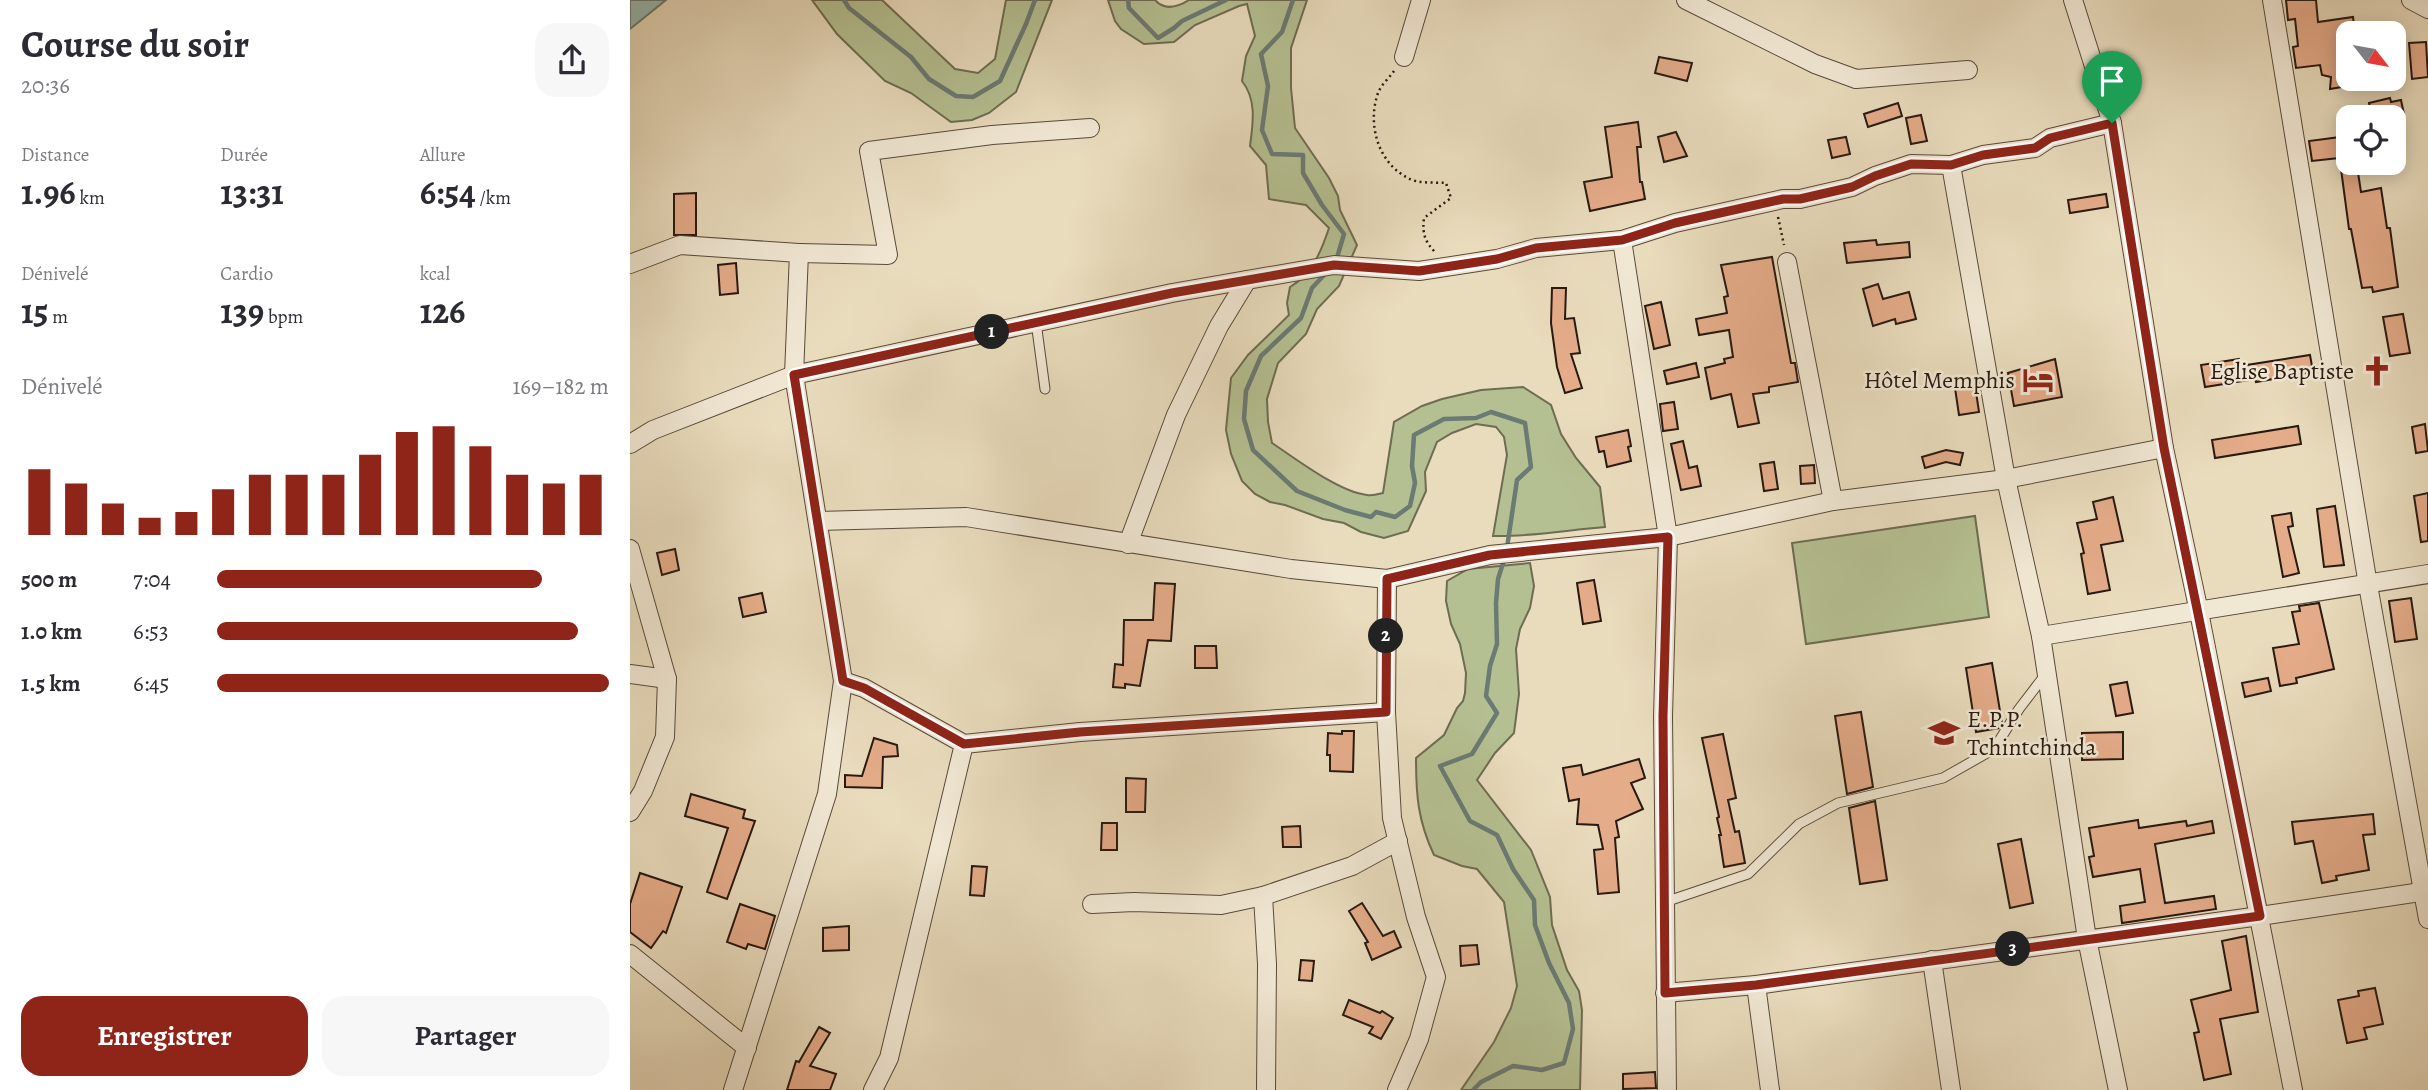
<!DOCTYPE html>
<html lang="fr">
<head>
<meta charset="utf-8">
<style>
	body { margin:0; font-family:Alegreya,serif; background:#f7f7f7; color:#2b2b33; height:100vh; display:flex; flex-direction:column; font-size:26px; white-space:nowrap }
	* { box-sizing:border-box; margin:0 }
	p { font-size:23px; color:#7c7c81 }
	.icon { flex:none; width:38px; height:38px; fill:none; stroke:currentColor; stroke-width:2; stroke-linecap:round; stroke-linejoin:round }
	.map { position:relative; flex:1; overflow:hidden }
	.details { display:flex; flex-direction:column; background:#fff; width:630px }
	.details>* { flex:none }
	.needle { width:46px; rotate:121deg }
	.buttons { position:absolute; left:1706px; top:21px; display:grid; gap:14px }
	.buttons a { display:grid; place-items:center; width:70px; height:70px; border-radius:14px; background:#fff; box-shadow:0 4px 18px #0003; font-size:35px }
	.pin { position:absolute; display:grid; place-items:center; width:60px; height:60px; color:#fff; margin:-72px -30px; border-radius:50% 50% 50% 0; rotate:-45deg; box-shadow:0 0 7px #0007 }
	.pin .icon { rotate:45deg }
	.km { position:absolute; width:35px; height:35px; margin:-18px; border-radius:50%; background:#222; color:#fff; font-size:19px; line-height:35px; text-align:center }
	.round { display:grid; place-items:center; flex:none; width:74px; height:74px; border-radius:21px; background:#f7f7f7 }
	.head { display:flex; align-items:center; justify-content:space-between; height:119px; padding:0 21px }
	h1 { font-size:38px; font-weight:700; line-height:52px }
	.stats { display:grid; grid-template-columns:repeat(3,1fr); gap:10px; height:119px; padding:7px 21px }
	.stats div { display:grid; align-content:center }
	.stats b { font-size:35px; font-weight:700 }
	.stats small { font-size:19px; font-weight:400 }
	.stats p { font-size:19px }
	.chart { height:196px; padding:14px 21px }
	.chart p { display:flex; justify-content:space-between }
	.chart svg { width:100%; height:126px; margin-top:7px; stroke:#8f2418; stroke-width:6 }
	.primary-button { display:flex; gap:14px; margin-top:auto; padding:14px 21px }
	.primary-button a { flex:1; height:80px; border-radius:21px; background:#8f2418; color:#fff; font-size:28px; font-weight:700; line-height:80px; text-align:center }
	.primary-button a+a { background:#f7f7f7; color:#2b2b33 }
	ul { padding:0 21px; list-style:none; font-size:23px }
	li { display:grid; grid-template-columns:112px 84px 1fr; align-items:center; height:52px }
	li i { height:18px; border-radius:9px; background:#8f2418 }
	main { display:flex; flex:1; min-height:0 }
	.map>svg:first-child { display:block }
</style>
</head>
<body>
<main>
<section class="details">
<div class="head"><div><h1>Course du soir</h1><p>20:36</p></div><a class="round"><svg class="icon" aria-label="share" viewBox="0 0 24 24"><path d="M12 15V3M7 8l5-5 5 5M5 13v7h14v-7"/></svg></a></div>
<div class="stats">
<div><p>Distance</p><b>1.96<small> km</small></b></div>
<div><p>Durée</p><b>13:31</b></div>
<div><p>Allure</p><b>6:54<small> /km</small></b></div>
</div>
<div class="stats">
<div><p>Dénivelé</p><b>15<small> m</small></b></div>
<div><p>Cardio</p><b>139<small> bpm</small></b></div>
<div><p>kcal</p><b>126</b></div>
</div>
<div class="chart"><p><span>Dénivelé</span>169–182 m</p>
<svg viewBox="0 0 160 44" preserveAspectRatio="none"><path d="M5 44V21M15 44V26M25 44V33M35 44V38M45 44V36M55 44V28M65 44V23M75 44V23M85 44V23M95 44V16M105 44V8M115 44V6M125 44V13M135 44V23M145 44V26M155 44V23"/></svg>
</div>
<ul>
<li><b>500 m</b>7:04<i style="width:83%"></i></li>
<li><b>1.0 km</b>6:53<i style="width:92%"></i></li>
<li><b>1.5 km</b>6:45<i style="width:100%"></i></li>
</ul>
<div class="primary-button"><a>Enregistrer</a><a>Partager</a></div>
</section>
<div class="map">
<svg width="1798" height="1090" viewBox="0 0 1798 1090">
	<rect width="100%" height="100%" fill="#e9dcbd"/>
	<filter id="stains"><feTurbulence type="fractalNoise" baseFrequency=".00286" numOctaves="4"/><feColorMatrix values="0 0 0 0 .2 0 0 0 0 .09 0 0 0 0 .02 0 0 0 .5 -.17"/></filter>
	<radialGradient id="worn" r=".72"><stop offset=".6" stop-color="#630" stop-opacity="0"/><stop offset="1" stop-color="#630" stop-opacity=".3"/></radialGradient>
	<g fill="#b5c092" stroke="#6e6c52" stroke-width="2">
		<polygon points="182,0 252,0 325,69 348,73 365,59 376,0 422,0 386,92 359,113 342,120 321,122 281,93 255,81 207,34"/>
		<path d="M478 0H525C535 11 548 7 559 0H677L661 48V88L665 128 699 178 708 196 710 210 727 245 709 286 687 309 676 334 648 363 637 399 638 422 642 443C666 459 709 492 737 495 742 496 749 494 753 493L764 422 792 406 812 399 851 390 893 387 921 405 931 434 946 458 970 487 975 527C937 530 901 537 863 536L877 455 874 437 866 427 846 424 822 433 807 442 795 472 796 491 778 531 754 538 731 532 714 523 693 519 655 505 640 502 625 494 612 481 601 454 596 430 601 378 618 355 659 315 657 303 660 287C682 274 691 252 699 228L676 205 639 199 636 165 620 146C623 123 627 100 612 81L616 56 625 36 617 4 609 6 565 25 544 42 514 44 491 29 485 21Z"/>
		<polygon points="1345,516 1359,617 1176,644 1162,543"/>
		<path d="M900 563 904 586 900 608 890 629 886 649 889 694 884 733 865 753 847 780 901 850 920 897 922 925 937 970 949 991 952 1010 950 1090H831L864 1042 881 1008 887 986 874 902 847 869 832 866 804 855C788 821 786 796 786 758L814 735 827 708 833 701 835 693 836 673 830 644 821 624 816 601 817 581 838 569Z"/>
	</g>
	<polygon fill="#98bbb5" stroke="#6b7a73" stroke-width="2" points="0,0 36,0 0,29"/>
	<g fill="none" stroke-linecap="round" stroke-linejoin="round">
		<g stroke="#6b7a73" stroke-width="4.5">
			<polyline points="214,0 219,8 281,57 299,79 326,96 343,97 370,81 396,24 405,0"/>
			<polyline points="498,0 499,8 528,38 544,28 552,21 596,0"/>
			<polyline points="663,0 652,32 631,54 638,86 632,130 642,154 673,155 673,173 692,205 714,234 706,261"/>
			<polyline points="696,273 682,288 671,318 631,356 616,391 614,419 623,450 667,491 715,510 741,517 746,512 765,517 780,506 785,483 782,466 784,435 814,419 846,418 861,412 895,423 901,467 887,480 877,548"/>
			<polyline points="843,1090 851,1082 883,1066 912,1070 934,1063 943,1029 939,1003 919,963 905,925 904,900 883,869 867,835 840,821 810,766 842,754 867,713 856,696 860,666 867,644 866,603 868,579 874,560"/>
		</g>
	</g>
	<g fill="#e5ac8a" stroke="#281911" stroke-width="2">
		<polygon points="1656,0 1686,0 1688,22 1723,17 1725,33 1718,33 1718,86 1700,89 1701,77 1692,75 1690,65 1666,68 1663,47 1668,46 1665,19 1658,20"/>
		<polygon points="1796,42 1798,77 1782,79 1779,43"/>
		<polygon points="1029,57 1062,63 1057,81 1025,73"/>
		<polygon points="1760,98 1761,102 1771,100 1774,114 1742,117 1739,103"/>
		<polygon points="1268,103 1272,116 1238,127 1234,114"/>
		<polygon points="1291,115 1297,141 1281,144 1276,118"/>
		<polygon points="1008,122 1011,147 1007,147 1010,182 1012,182 1015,199 960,211 954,182 982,177 975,127"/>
		<polygon points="1046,132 1057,156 1034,162 1028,137"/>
		<polygon points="1718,136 1718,157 1682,161 1679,141"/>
		<polygon points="1216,137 1220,154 1202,158 1198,140"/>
		<polygon points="1727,166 1731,192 1751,188 1757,228 1760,228 1768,287 1743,292 1742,287 1732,288 1721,229 1719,229 1711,169"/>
		<polygon points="66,193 66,235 44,235 44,194"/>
		<polygon points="1476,194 1478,207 1440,213 1438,200"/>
		<polygon points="1246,240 1247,245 1279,242 1280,257 1217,263 1214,243"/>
		<polygon points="1142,257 1161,363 1165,363 1168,382 1139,387 1139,392 1123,394 1129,423 1108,427 1101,394 1081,399 1075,368 1095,363 1094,359 1103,357 1099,330 1069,335 1066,319 1097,313 1094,297 1098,296 1091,265"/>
		<polygon points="106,263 108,293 90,295 88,265"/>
		<polygon points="1248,284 1253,299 1279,292 1286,319 1266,324 1265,319 1243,326 1233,289"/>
		<polygon points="922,288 936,288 935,319 944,318 950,353 941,354 952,388 935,393 927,367 921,323"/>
		<polygon points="1031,302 1040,345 1024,349 1015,306"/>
		<polygon points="1773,314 1780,353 1760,356 1753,317"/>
		<polygon points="1680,355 1683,372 1626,382 1625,379 1575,387 1571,365 1609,359 1610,366"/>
		<polygon points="1425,359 1432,397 1384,406 1378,373"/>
		<polygon points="1066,363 1069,377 1037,384 1034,371"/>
		<polygon points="1345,385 1349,412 1329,415 1325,388"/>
		<polygon points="1044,402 1048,429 1033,431 1030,404"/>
		<polygon points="1795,424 1798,451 1786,453 1782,427"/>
		<polygon points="1668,426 1671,444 1585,458 1582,440"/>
		<polygon points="998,430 1001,446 998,447 1001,461 977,467 974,451 969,452 966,437"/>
		<polygon points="1053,441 1059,468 1067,466 1071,486 1051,490 1041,444"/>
		<polygon points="1316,450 1333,453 1330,465 1316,462 1295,468 1292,457"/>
		<polygon points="1144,462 1148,489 1134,491 1130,464"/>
		<polygon points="1184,465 1185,483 1171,484 1170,466"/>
		<polygon points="1798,493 1798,541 1791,542 1784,496"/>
		<polygon points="1483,497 1493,541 1471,545 1480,590 1458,594 1451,554 1454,553 1447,523 1467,519 1463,502"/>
		<polygon points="1705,506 1714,565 1694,567 1687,509"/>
		<polygon points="1661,513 1663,526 1658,527 1669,573 1653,577 1642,516"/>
		<polygon points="45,549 49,570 32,575 27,553"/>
		<polygon points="964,580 971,621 953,624 947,583"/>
		<polygon points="525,583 545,584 541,641 518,640 510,686 495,684 495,688 483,687 485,664 493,665 494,620 523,620"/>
		<polygon points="132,593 136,612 113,617 109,598"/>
		<polygon points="1781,598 1787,639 1765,642 1759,601"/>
		<polygon points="1689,603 1704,669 1666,678 1667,683 1650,686 1643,648 1669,644 1662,612 1670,611 1669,606"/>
		<polygon points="565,646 586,646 587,668 565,668"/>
		<polygon points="1362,663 1372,723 1369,728 1346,732 1336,668"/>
		<polygon points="1638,678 1641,691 1615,697 1612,683"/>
		<polygon points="1497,682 1503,713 1486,716 1480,685"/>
		<polygon points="1231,712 1243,787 1217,794 1205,716"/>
		<polygon points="712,731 724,731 723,772 700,771 700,755 697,755 698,733 712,734"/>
		<polygon points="1493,732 1493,759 1452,760 1452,733"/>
		<polygon points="1093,734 1106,798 1098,800 1105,832 1109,831 1115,863 1094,867 1089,835 1091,835 1087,818 1089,817 1072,738"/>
		<polygon points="244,738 267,745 268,756 253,757 252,788 215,787 215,775 232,776"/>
		<polygon points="1009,759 1015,778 1001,783 1013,809 986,821 989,837 985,838 989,892 968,894 964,850 973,849 968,825 947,824 949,799 939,801 933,768 951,765 953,775"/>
		<polygon points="496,778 516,779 515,812 496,812"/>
		<polygon points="61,794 115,810 113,818 125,821 97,899 77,892 98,828 55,816"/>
		<polygon points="1245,801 1257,880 1230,884 1219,808"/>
		<polygon points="1743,814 1745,834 1733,835 1739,870 1706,876 1707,880 1692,883 1683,841 1665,844 1662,822"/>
		<polygon points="1508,820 1509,828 1556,821 1557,826 1582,821 1584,833 1525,844 1535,903 1584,896 1586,909 1492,923 1490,906 1515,902 1510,869 1463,877 1459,857 1464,856 1459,828"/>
		<polygon points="472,823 487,823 487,850 471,850"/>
		<polygon points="670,826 671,847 653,847 652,827"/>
		<polygon points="1391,839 1403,903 1380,908 1368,844"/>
		<polygon points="342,866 357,867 354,896 340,895"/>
		<polygon points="10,873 52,887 36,933 33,931 21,948 0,932 0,904"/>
		<polygon points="732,903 753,936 764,931 771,947 742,960 735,943 738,942 719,911"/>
		<polygon points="110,904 145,916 135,949 118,944 116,949 97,942"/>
		<polygon points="219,926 219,950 193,951 193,928"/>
		<polygon points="1616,936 1628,1012 1590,1019 1601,1074 1574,1080 1564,1033 1569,1032 1561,1000 1601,990 1592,941"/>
		<polygon points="847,945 849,964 831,966 830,946"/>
		<polygon points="671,960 684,961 682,981 669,980"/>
		<polygon points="1745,988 1753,1024 1734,1028 1737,1039 1717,1043 1708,1000 1729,996 1728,991"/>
		<polygon points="719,1000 750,1013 752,1011 763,1018 751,1039 739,1033 743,1027 713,1015"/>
		<polygon points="189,1027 200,1033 180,1066 206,1074 200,1090 157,1090 166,1061 169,1062"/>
		<polygon points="1025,1072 1026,1088 993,1089 993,1074"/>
	</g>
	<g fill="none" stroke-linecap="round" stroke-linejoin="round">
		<g stroke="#584a3c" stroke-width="11">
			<g id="lane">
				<polyline points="406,322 415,389"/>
				<polyline points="1035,902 1118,874 1169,824 1208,803 1313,778 1364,749 1389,709 1415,675"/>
			</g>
		</g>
		<g stroke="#584a3c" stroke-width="20">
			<g id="street">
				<polyline points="1056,0 1185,64 1226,79 1338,70"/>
				<polyline points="1443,0 1482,123 1534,448 1569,612 1663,1090"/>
				<polyline points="1642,0 1738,585 1798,919"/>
				<polyline points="1781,0 1798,9"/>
				<polyline points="774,57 791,0"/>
				<polyline points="1321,165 1376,479 1411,636 1457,939 1488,1090"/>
				<polyline points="992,240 1038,537 1033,716 1037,1090"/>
				<polyline points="169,253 258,255 239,151 362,135 460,128"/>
				<polyline points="1157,262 1203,501"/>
				<polyline points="0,264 50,245 169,253 164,375 542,293 704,265 789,271 867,259 906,248 992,240 1045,223 1153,199 1170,199 1222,187 1245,176 1281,164 1321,165 1353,155 1405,148 1420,138 1482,123"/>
				<polyline points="0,444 23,430 164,375 213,681 197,794 103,1090"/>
				<polyline points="188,521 336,517 661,569 757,579 860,555 1038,537 1203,501 1376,479 1534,448"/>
				<polyline points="498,544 546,415 589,326 617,280"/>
				<polyline points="0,549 37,679 35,737 13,791 0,812"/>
				<polyline points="757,579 756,712 762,818 786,917 806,977 789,1039 767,1090"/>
				<polyline points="1411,636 1798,574"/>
				<polyline points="0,674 37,679"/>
				<polyline points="213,681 234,688 334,744 450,732 756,712"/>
				<polyline points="633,896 637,964 636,1090"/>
				<polyline points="462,904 504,902 591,905 633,896 722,866 768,841"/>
				<polyline points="0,954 117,1048"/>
				<polyline points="1302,960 1321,1090"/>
				<polyline points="1126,985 1140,1090"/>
				<polyline points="1035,993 1126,985 1630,916 1798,891"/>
				<polyline points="243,1090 259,1058 334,744"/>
			</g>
		</g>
		<g stroke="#281911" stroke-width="2.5" stroke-dasharray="2 3.5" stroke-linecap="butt">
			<path d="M764 71C759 78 751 85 748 93 737 124 748 163 778 178 788 184 804 182 816 183L821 198 794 218C792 234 795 242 806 253"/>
			<polyline points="1148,217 1154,245"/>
		</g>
		<use href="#lane" stroke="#f1e8d4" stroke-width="9"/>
		<use href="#street" stroke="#f1e8d4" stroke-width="18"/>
	</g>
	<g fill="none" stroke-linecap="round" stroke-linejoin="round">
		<g stroke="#fff" stroke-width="14">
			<polygon id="route" points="1482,123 1534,448 1630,916 1126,985 1035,993 1033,716 1038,537 860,555 757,579 756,712 450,732 334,744 234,688 213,681 164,375 542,293 704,265 789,271 867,259 906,248 992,240 1045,223 1153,199 1170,199 1222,187 1245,176 1281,164 1321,165 1353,155 1405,148 1420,138"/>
		</g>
		<use href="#route" stroke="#8f2418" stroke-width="9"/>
	</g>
	<defs>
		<g id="church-bare" transform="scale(2.415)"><path d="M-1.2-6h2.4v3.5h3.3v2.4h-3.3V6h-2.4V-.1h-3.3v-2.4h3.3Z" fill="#8f2418" stroke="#f1e8d4" stroke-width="2.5" paint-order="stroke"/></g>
		<g id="hotel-bare" transform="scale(2.415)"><path d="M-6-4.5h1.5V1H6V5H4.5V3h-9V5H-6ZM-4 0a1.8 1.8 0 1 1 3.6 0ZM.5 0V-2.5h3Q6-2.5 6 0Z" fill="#8f2418" stroke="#f1e8d4" stroke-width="2.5" paint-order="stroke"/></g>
		<g id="school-bare" transform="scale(2.415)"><path d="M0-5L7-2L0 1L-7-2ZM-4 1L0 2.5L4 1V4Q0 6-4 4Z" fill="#8f2418" stroke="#f1e8d4" stroke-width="2.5" paint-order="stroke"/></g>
	</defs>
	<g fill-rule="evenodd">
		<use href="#church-bare" x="1747" y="371"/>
		<use href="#hotel-bare" x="1408" y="380"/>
		<use href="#school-bare" x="1314" y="733"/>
	</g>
	<g text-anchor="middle" stroke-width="5" stroke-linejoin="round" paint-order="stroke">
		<g font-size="24" fill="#281911" stroke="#f1e8d4" text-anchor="end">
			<text x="1724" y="379">Eglise Baptiste</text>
			<text x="1385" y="388">Hôtel Memphis</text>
			<text x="1337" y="727" text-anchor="start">E.P.P.<tspan x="1337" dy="28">Tchintchinda</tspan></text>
		</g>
	</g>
	<rect width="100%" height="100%" filter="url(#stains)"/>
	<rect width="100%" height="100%" fill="url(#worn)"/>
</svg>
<div class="buttons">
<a><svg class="needle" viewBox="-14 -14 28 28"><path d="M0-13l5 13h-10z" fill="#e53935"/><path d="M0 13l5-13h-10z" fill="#7c7c81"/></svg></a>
<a><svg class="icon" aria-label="locate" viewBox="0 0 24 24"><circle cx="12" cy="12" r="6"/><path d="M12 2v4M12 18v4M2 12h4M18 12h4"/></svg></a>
</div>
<div class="pin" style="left:1482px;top:123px;background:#1e9e55"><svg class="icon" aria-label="arrive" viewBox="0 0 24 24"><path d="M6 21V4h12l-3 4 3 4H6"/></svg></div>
<b class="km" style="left:362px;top:332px">1</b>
<b class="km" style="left:756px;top:636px">2</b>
<b class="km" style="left:1383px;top:949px">3</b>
</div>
</main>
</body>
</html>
